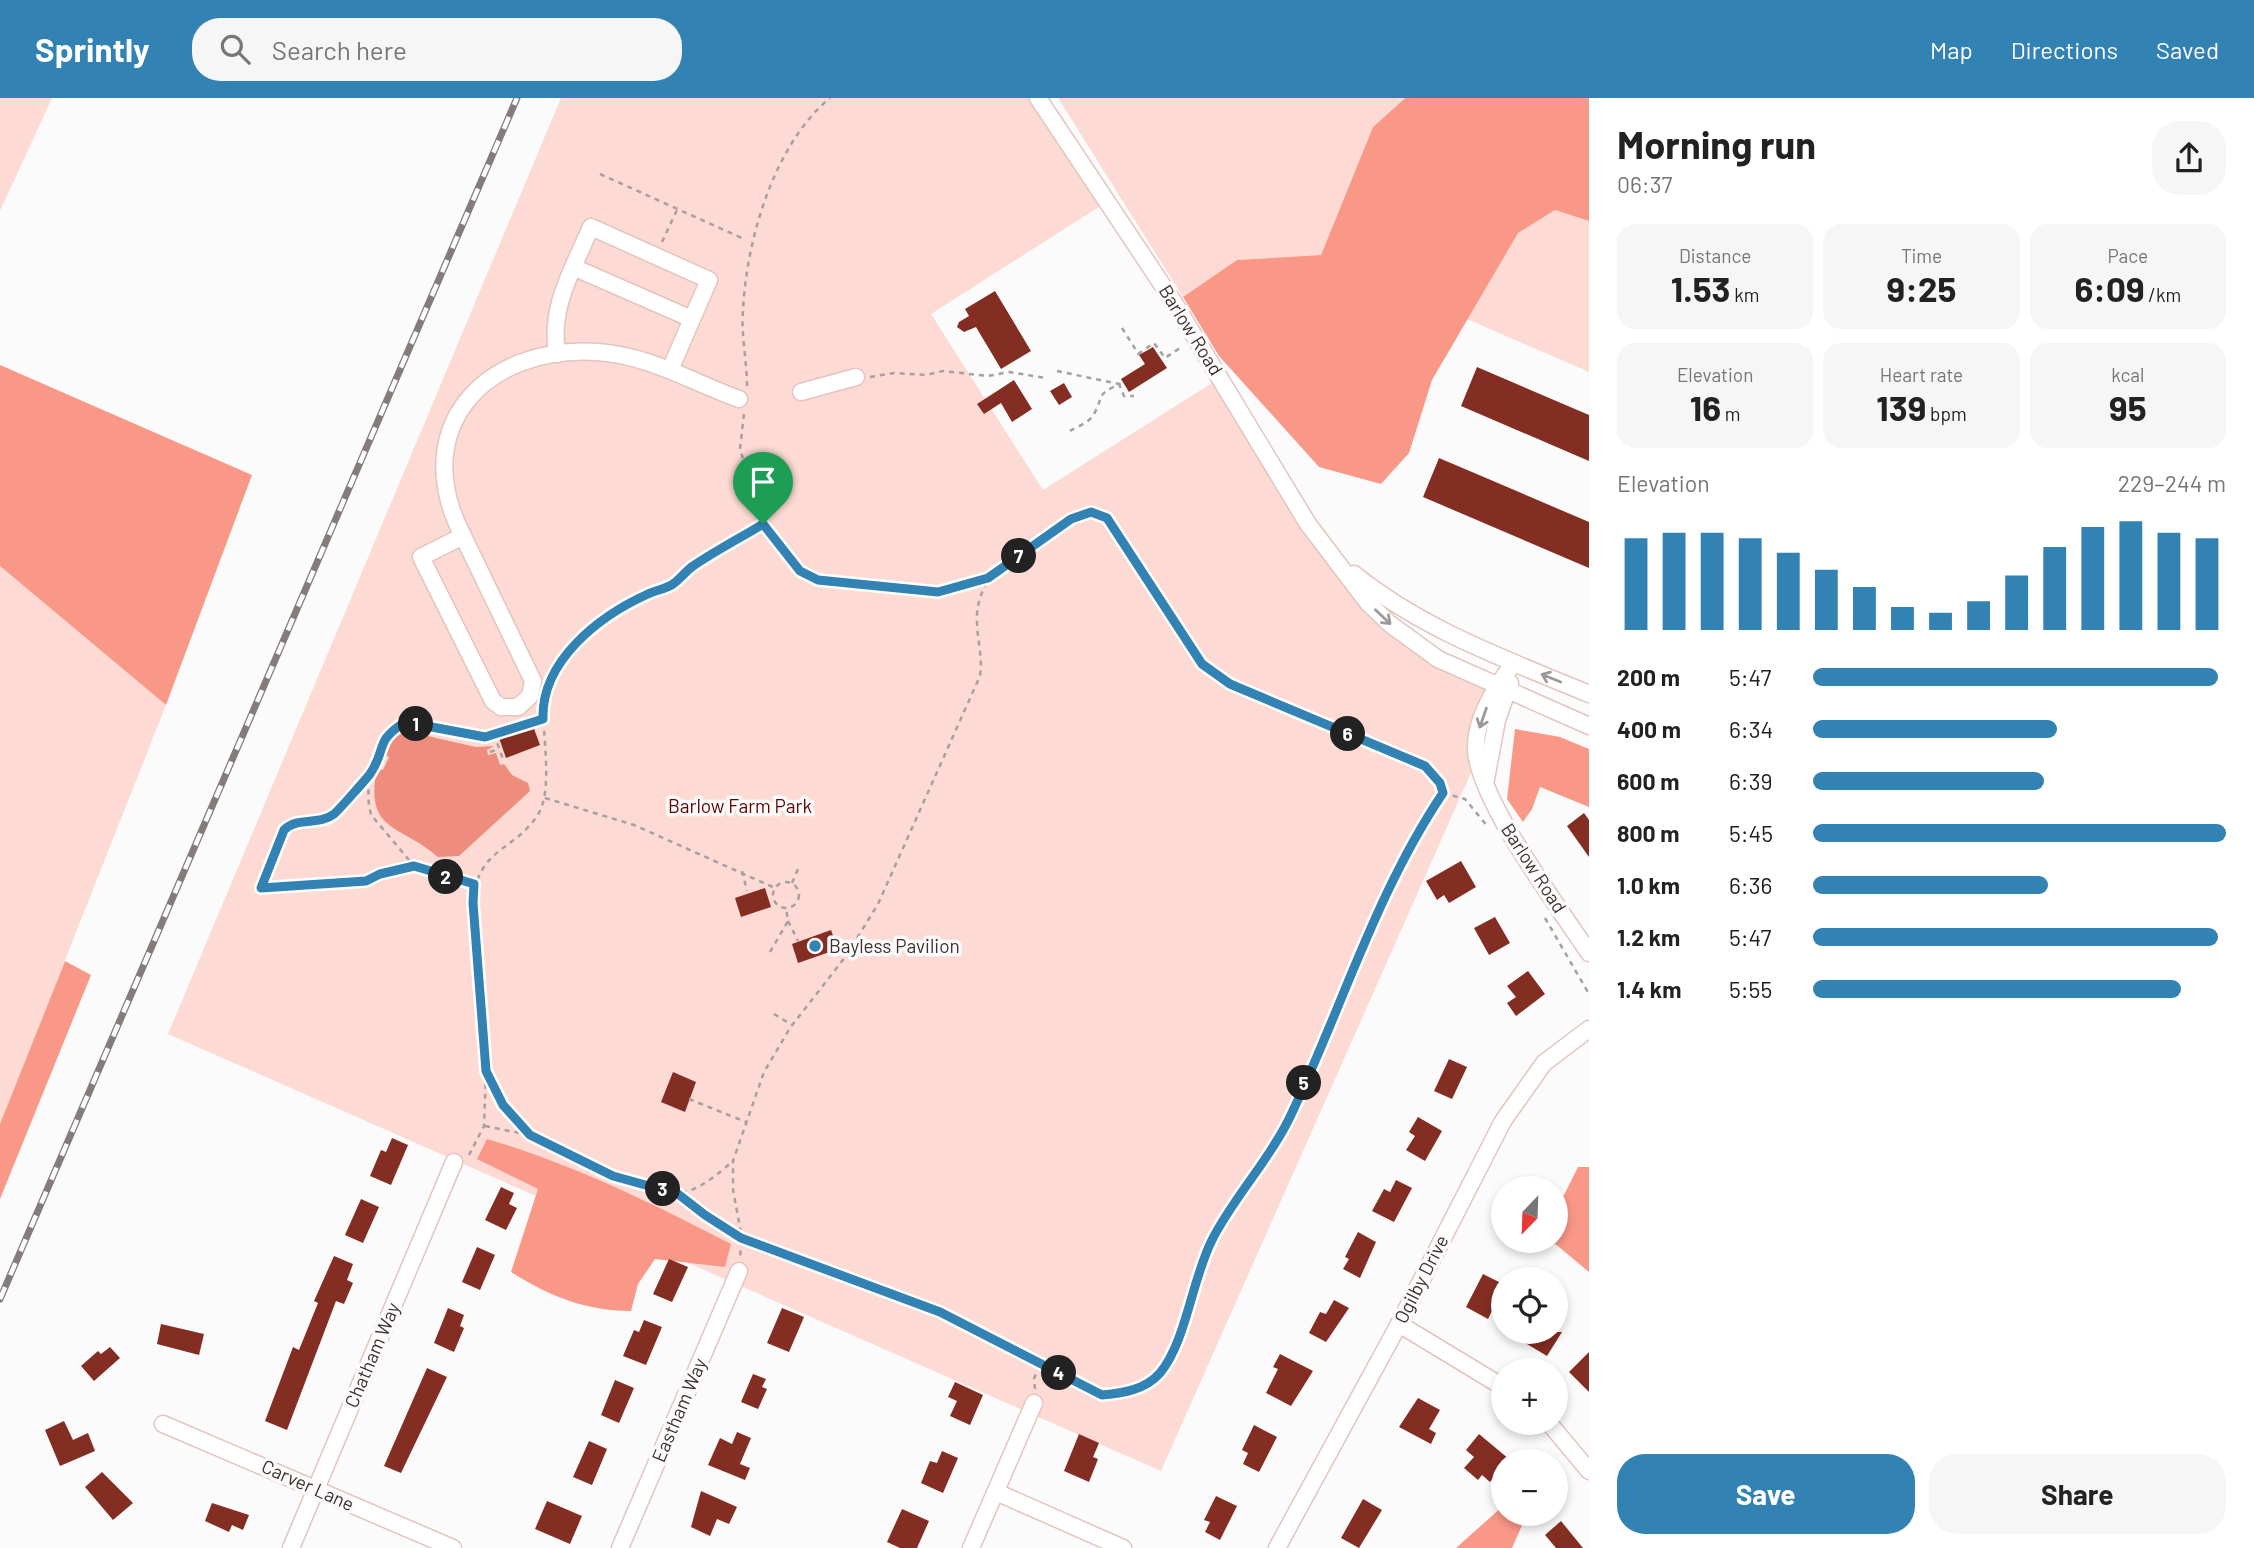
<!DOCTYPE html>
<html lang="en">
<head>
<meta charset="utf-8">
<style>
	body { margin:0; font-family:Barlow,sans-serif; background:#f6f6f6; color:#222; height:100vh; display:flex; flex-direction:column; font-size:26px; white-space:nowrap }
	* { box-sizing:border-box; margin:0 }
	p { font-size:23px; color:#767676 }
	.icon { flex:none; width:38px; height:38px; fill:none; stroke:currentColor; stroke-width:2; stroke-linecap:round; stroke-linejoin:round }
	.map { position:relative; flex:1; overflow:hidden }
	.side { display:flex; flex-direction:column; background:#fff; width:665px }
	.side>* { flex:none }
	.needle { width:46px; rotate:203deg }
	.tools { position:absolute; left:1491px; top:1078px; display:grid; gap:14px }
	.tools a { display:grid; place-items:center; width:77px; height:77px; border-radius:50%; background:#fff; box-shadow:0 4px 10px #0003; font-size:35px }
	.pin { position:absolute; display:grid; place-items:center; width:60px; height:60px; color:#fff; margin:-72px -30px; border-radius:50% 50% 50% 0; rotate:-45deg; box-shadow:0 0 7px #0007 }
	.pin .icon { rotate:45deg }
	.km { position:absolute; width:35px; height:35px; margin:-18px; border-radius:50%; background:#222; color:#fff; font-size:19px; line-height:35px; text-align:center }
	.round { display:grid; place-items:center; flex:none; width:74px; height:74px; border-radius:28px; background:#f6f6f6 }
	.headline { display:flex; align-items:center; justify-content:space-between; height:119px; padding:0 28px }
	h1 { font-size:38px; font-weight:700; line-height:52px }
	.stats { display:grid; grid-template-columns:repeat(3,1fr); gap:10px; height:119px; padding:7px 28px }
	.stats div { display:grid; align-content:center; border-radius:18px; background:#f6f6f6; text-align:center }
	.stats b { font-size:35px; font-weight:700 }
	.stats small { font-size:19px; font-weight:400 }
	.stats p { font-size:19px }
	.chart { height:196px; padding:14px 28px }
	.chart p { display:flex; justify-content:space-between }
	.chart svg { width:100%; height:126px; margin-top:7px; stroke:#3282b4; stroke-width:6 }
	.action { display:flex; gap:14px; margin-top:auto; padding:14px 28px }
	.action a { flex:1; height:80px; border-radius:28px; background:#3282b4; color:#fff; font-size:28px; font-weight:700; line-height:80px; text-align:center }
	.action a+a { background:#f6f6f6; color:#222 }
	ul { padding:0 28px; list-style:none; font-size:23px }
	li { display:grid; grid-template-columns:112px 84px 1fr; align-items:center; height:52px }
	li i { height:18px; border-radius:9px; background:#3282b4 }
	header { display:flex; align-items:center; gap:42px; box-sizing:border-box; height:98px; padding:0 35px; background:#3282b4; color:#fff }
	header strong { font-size:33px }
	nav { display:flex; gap:38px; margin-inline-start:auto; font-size:24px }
	.search { width:490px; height:63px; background:#f6f6f6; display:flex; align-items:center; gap:18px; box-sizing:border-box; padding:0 24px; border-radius:28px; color:#767676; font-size:26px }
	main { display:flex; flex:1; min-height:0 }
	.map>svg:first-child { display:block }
</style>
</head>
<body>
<header>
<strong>Sprintly</strong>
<div class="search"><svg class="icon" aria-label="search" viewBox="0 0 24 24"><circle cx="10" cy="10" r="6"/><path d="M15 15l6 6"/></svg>Search here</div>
<nav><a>Map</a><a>Directions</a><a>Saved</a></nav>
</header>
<main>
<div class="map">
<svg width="1589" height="1450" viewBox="0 0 1589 1450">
	<rect width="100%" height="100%" fill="#fbfbfb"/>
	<g fill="#fddad4">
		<polygon points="0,0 52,0 0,113"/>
		<polygon points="561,0 1032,0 1102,107 931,216 1043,392 1215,283 1367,510 1496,587 1478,659 1161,1373 168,936"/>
		<polygon points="1058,0 1404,0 1373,29 1321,157 1237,162 1183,199"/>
		<polygon points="1555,112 1589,123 1589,274 1467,221 1518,134"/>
		<polygon points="0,468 166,607 0,1026"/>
	</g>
	<g fill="#fa9888">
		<polygon points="1405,0 1589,0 1589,123 1555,112 1518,135 1432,282 1409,355 1381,386 1319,369 1219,258 1183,199 1237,162 1321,157 1373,29"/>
		<polygon points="0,267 252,377 166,607 0,468"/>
		<polygon points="1515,631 1560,639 1589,651 1589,709 1540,689 1532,711 1523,724 1507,701"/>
		<polygon points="65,863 91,877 0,1101 0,1026"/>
		<path d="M487 1041C573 1066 652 1105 731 1146L725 1169 655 1161 638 1186 631 1213C586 1213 549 1198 511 1174L538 1091 477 1061Z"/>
		<polygon points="1578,1069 1589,1069 1589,1174 1553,1144 1556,1143 1556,1113"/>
		<polygon points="1503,1408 1503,1416 1527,1416 1512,1450 1456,1450"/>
	</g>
	<path fill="#ee8d7d" d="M401 632 476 649 494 648 487 652 488 657 496 655 500 667 504 666 512 677 528 685 530 693 459 758 438 759C401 726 364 735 377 670L383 672 389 659 382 656 389 639Z"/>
	<g fill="#842d23">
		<polygon points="995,193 1031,253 1001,271 976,229 964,234 957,229 959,224 969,218 965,211"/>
		<polygon points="1153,249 1167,270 1129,294 1121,281 1145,266 1139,257"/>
		<polygon points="1477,269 1589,317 1589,363 1461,308"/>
		<polygon points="1014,282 1032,311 1012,324 1001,305 984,316 977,306"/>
		<polygon points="1064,285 1072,299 1059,307 1050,293"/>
		<polygon points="1439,360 1589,424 1589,470 1423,399"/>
		<polygon points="533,628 540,647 506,660 499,640"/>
		<polygon points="1584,715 1589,722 1589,759 1567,728"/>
		<polygon points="1461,763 1476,789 1449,805 1444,797 1437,802 1426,783"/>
		<polygon points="765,790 771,809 741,819 735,800"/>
		<polygon points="1495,819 1510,845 1489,857 1474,830"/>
		<polygon points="831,832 838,851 798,865 792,846"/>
		<polygon points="1528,873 1545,896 1516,918 1507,905 1516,899 1507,888"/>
		<polygon points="1449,961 1467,969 1452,1001 1434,993"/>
		<polygon points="673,974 696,984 685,1014 661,1004"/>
		<polygon points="1418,1019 1442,1033 1425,1063 1406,1052 1415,1038 1409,1034"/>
		<polygon points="392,1040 408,1047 391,1087 370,1078 381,1052 386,1054"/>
		<polygon points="1396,1082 1412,1090 1394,1124 1372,1113 1384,1091 1390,1094"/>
		<polygon points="501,1089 514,1095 509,1106 517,1110 506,1132 485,1122"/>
		<polygon points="361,1101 379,1109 363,1145 345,1137"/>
		<polygon points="1358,1134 1376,1144 1360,1180 1343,1171 1349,1161 1345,1159"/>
		<polygon points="477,1149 495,1157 480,1192 462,1184"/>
		<polygon points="334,1158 353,1166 347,1182 353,1185 344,1206 336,1203 287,1332 265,1323 293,1249 299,1252 318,1205 314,1203"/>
		<polygon points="669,1161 688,1169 672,1204 653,1196"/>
		<polygon points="1483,1176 1503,1186 1499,1195 1503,1197 1503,1214 1494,1209 1488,1221 1466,1209"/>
		<polygon points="1334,1202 1349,1210 1326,1244 1309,1235 1320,1214 1326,1216"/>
		<polygon points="448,1210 464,1217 460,1228 464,1230 454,1254 434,1245"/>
		<polygon points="782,1210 804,1219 789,1254 767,1245"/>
		<polygon points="644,1222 662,1229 646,1267 623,1258 634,1232 639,1234"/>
		<polygon points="161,1226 204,1236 199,1257 157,1246"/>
		<polygon points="1507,1234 1562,1234 1547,1258"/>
		<polygon points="110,1249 120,1260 94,1283 81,1268 98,1253 101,1256"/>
		<polygon points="1589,1254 1589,1294 1569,1274"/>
		<polygon points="1280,1256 1313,1273 1291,1308 1266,1295 1278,1271 1273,1269"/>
		<polygon points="427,1270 447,1279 401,1375 384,1368"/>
		<polygon points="753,1276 766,1281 762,1289 767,1291 758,1311 741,1304"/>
		<polygon points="615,1282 634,1290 619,1325 601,1317"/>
		<polygon points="955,1284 983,1297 970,1327 950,1318 957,1303 948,1299"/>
		<polygon points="1418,1300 1440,1312 1429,1331 1436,1335 1431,1346 1399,1329"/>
		<polygon points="64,1323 73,1342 88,1335 95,1353 60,1368 45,1332"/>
		<polygon points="1254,1327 1277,1339 1259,1374 1243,1366 1248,1355 1242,1352"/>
		<polygon points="737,1334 751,1340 740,1366 750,1370 745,1382 708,1367 720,1340 732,1346"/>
		<polygon points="1079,1336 1099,1345 1093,1359 1098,1361 1089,1384 1064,1373"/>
		<polygon points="1479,1336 1509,1361 1503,1363 1503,1368 1490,1384 1482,1377 1478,1382 1464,1370 1474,1359 1466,1352"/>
		<polygon points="589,1343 607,1351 592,1387 573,1379"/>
		<polygon points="942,1353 958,1360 943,1395 921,1385 930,1363 937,1365"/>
		<polygon points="102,1374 133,1405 113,1422 85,1389"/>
		<polygon points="701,1393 737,1409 729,1426 717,1421 710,1438 691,1429"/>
		<polygon points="1216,1398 1237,1408 1220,1442 1205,1434 1210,1424 1204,1422"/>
		<polygon points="1363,1401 1382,1412 1359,1450 1341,1440"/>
		<polygon points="547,1403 582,1418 570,1446 535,1431"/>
		<polygon points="212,1405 249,1417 243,1432 232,1427 229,1434 205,1423"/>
		<polygon points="902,1411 929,1423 917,1450 900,1450 887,1444"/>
		<polygon points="1561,1423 1583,1450 1556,1450 1545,1437"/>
	</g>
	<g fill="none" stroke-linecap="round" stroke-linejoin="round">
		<g stroke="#e3c5bf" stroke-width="19">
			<g id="minor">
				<polyline points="1038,0 1173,203 1308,426 1368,505 1390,526 1438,561 1589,628"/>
				<polygon points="591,129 709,182 692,221 573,169"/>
				<path d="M557 256C552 223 560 199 573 169"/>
				<polyline points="670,272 692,221"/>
				<polyline points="801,294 856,279"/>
				<path d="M463 438 421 459 493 603 501 609H518L530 598 533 583 463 438C407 331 484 247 597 254 648 257 692 284 739 301"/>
				<path d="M1354 476C1423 532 1508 562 1589 596"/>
				<path d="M1514 565C1496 588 1474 621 1476 653 1481 706 1558 808 1589 855"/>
				<polyline points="1486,681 1497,622 1510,585"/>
				<polyline points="1399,1226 1503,1289"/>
				<polyline points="1549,1325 1589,1373"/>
				<polyline points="163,1326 453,1450"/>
				<polyline points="996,1394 1123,1450"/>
				<polyline points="291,1450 454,1064"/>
				<polyline points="620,1450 739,1173"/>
				<polyline points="971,1450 1034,1305"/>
				<polyline points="1277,1450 1399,1226 1503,1023 1544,965 1589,931"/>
			</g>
		</g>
		<g stroke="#a6a09f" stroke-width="2.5" stroke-dasharray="5 5" stroke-linecap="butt">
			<polyline points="600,76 744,141"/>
			<polyline points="662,144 677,112"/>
			<polyline points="1122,230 1139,257"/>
			<polyline points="1138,256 1154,245 1165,260 1183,248"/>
			<polyline points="1057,273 1119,286 1123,284"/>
			<polyline points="870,279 894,275 926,277 943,273 988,278 1009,274 1046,280"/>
			<path d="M747 288C747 263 741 238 743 213 746 143 774 46 830 0"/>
			<path d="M744 316 740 351 763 426 800 473 819 482 938 494 988 480 1071 421 1091 414 1107 420 1180 537 1202 566 1230 586 1425 669 1440 685 1443 695C1375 796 1341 913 1289 1021 1268 1064 1233 1100 1212 1142 1192 1181 1186 1244 1160 1275 1145 1292 1123 1295 1102 1297L940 1214 742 1140 733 1092V1063L764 974 790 930 846 858 878 806 980 578C983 558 977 542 977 523 976 507 982 494 988 480"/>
			<path d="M1070 333C1077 329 1090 324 1094 316 1105 296 1094 299 1119 286L1124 298H1134"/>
			<path d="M549 583C573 535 623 510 669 488 678 484 685 474 694 468 716 453 740 440 763 426"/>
			<polyline points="494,636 504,664"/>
			<polyline points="490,654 499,651"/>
			<polyline points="374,665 381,668 384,661 378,659"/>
			<path d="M370 676C359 687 340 716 327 721 311 726 297 719 284 732L261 790 366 783 380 776 412 769"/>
			<polyline points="1443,695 1465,701 1488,729"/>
			<polyline points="545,700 634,727 775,790"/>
			<polyline points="742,773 747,793"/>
			<circle cx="786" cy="797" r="13"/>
			<polyline points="792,785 798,771"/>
			<path d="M474 786 414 768 372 718C363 699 372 653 386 636 390 631 400 627 405 624L485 639 541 621"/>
			<polyline points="1545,820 1589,896"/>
			<polyline points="788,823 798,843"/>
			<polyline points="770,854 788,823 786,810"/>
			<polyline points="774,916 792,927"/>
			<path d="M487 975C498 997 509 1020 529 1036 548 1052 654 1097 678 1095 698 1094 719 1075 733 1063"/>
			<polyline points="689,1001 746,1024"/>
			<polyline points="485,1028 530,1037"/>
			<path d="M469 1057 484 1028 486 973 473 805C477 750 513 754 537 718 554 694 542 635 543 606"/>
			<polyline points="679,1095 705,1117 742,1140 740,1159"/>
			<polyline points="1035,1291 1034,1281 1039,1267"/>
		</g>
		<use href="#minor" stroke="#fff" stroke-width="16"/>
		<g stroke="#847c7b" stroke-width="7">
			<polyline id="rail" points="0,1201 517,0"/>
		</g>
		<use href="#rail" stroke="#fbfbfb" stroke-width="4.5" stroke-dasharray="13" stroke-linecap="butt"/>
	</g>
	<defs><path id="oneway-shaft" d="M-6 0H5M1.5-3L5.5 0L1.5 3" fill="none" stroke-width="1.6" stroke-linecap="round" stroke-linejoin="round" transform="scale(1.75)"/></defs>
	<g stroke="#9e9898">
		<use href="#oneway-shaft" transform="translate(1383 519) rotate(43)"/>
		<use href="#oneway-shaft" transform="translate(1551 580) rotate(-158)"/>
		<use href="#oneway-shaft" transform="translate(1483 620) rotate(109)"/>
	</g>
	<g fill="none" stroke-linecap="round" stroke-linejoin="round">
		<g stroke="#fff" stroke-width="14">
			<path id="route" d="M1091 414 1107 420 1202 566 1230 586 1425 668 1440 685 1443 695C1375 796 1341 913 1289 1021 1268 1064 1233 1100 1212 1142 1192 1181 1186 1244 1160 1275 1145 1292 1123 1295 1102 1297L940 1214 741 1140 705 1117 678 1096 613 1078 530 1037 503 1007 486 973 473 805 474 786 414 768 380 776 366 783 261 790 284 732C298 718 319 728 334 716 337 714 368 679 370 676 388 649 373 645 405 624L485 639 543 621C541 563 599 518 648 496 656 492 666 491 673 486 680 481 686 473 693 468 715 453 740 440 763 426L800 473 818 482 938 494 988 480 1071 421Z"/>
		</g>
		<use href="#route" stroke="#3282b4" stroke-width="9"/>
	</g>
	<circle fill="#3282b4" stroke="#fbfbfb" stroke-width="2.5" cx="815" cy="848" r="7"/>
	<g text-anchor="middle" stroke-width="7" stroke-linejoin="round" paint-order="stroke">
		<g font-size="19" fill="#3e3230" stroke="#fbfbfb">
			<text transform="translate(1191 232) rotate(58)" y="7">Barlow Road</text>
			<text transform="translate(1534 770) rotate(57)" y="7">Barlow Road</text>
			<text transform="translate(1421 1181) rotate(-63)" y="7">Ogilby Drive</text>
			<text transform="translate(372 1257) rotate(-67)" y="7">Chatham Way</text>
			<text transform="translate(679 1312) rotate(-67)" y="7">Eastham Way</text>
			<text transform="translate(308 1387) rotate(24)" y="7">Carver Lane</text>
		</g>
		<g font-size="19" fill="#5e0401" stroke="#fbfbfb">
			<text x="740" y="715">Barlow Farm Park</text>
		</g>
		<g font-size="19" fill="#3e3230" stroke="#fbfbfb" text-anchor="start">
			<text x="829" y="855">Bayless Pavilion</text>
		</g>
	</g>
</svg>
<div class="tools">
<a><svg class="needle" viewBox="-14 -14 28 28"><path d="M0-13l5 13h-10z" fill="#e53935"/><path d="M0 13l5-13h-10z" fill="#767676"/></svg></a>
<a><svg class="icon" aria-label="locate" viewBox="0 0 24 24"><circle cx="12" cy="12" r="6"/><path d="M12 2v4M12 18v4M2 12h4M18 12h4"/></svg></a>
<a>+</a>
<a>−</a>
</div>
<div class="pin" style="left:763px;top:426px;background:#1e9e55"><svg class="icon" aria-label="arrive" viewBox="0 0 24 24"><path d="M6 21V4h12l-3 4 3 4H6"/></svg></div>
<b class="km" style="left:416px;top:626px">1</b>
<b class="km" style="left:446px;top:779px">2</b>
<b class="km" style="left:663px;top:1091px">3</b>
<b class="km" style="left:1059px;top:1275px">4</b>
<b class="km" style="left:1304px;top:985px">5</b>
<b class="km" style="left:1348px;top:636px">6</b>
<b class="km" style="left:1019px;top:458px">7</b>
</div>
<section class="side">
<div class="headline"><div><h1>Morning run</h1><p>06:37</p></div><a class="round"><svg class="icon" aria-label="share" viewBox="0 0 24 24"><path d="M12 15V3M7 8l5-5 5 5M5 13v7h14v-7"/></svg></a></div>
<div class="stats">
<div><p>Distance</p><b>1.53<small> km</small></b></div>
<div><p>Time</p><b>9:25</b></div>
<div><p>Pace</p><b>6:09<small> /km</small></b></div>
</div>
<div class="stats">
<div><p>Elevation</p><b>16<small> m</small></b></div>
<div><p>Heart rate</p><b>139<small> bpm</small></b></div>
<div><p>kcal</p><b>95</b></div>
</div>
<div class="chart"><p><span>Elevation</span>229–244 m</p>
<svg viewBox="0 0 160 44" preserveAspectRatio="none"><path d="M5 44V12M15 44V10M25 44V10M35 44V12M45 44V17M55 44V23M65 44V29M75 44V36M85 44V38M95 44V34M105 44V25M115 44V15M125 44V8M135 44V6M145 44V10M155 44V12"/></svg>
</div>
<ul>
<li><b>200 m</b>5:47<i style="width:98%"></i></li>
<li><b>400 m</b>6:34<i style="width:59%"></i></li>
<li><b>600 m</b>6:39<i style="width:56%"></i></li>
<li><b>800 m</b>5:45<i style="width:100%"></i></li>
<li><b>1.0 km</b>6:36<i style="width:57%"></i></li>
<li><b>1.2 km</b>5:47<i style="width:98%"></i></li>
<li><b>1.4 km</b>5:55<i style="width:89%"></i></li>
</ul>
<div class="action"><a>Save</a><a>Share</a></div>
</section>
</main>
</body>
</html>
